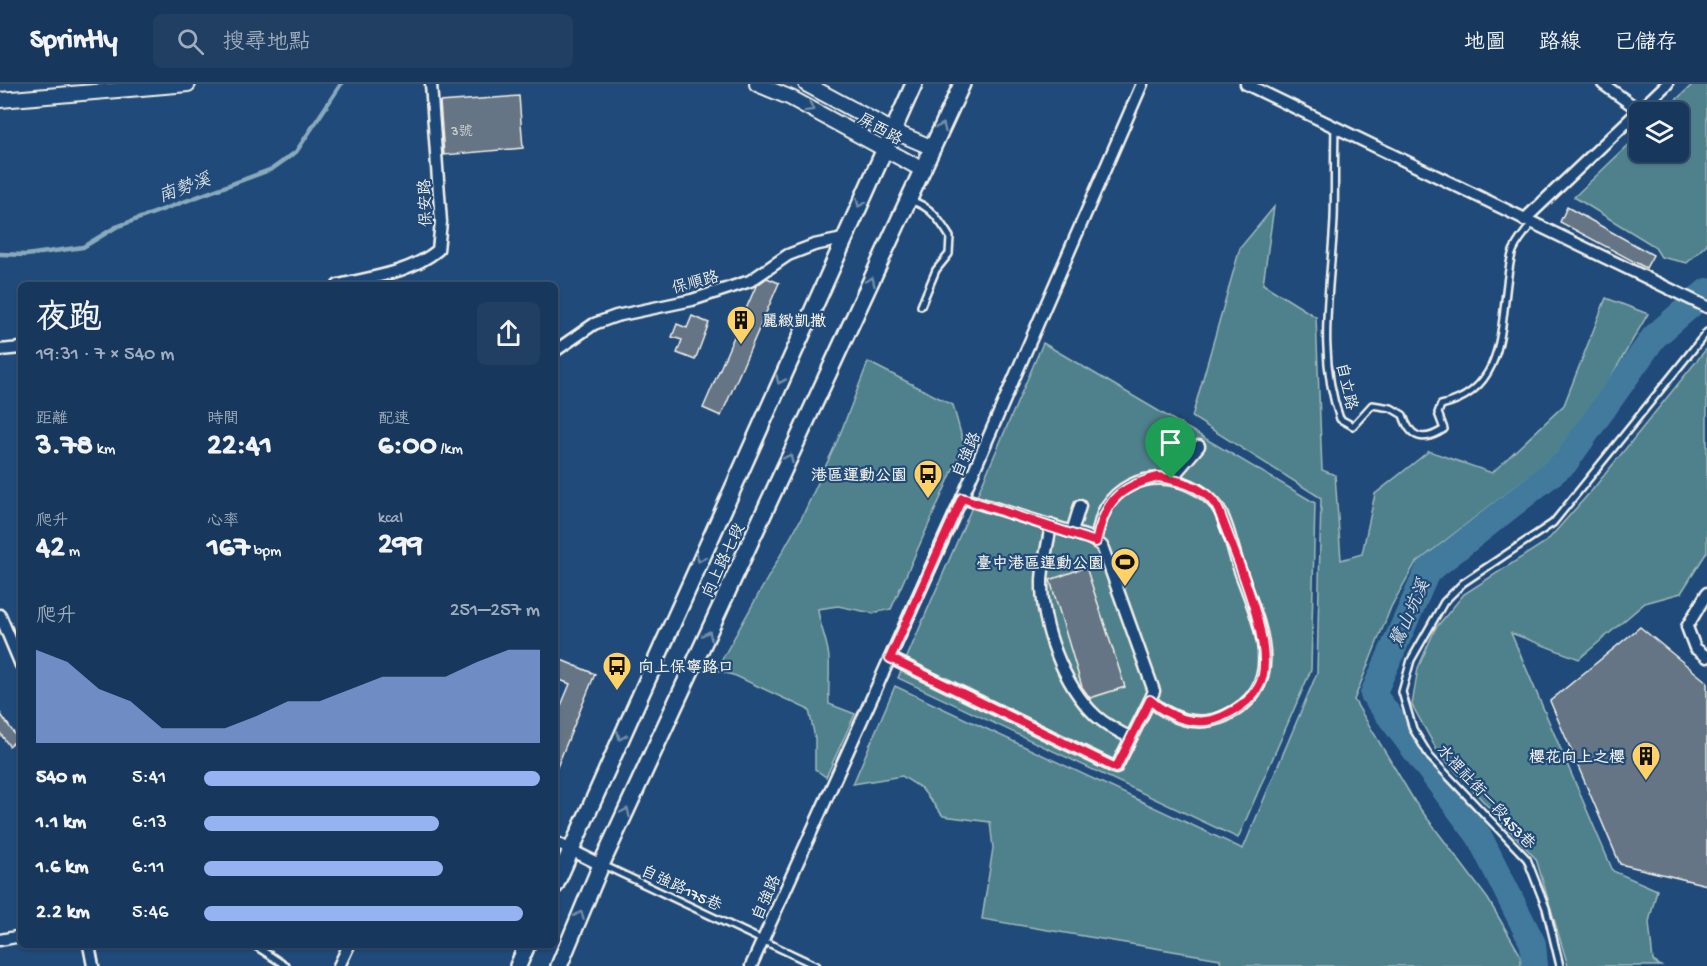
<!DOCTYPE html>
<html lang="zh-TW">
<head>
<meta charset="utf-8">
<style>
	body { margin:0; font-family:"Gochi Hand","LXGW WenKai TC",sans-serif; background:#203f62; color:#f1f3f6; height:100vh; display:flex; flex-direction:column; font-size:22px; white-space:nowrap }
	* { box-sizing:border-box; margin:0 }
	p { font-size:20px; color:#9eacbb }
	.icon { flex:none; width:33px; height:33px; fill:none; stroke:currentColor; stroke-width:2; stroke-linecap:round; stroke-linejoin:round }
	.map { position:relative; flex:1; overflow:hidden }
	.drawer { position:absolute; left:18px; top:198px; width:540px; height:666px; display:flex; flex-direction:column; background:#17385c; border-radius:9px; box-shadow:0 2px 4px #0004,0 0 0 2px #365272 }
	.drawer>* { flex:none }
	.buttons { position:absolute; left:1629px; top:18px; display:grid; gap:12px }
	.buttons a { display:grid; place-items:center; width:60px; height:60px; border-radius:9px; background:#17385c; box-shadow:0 2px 4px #0004,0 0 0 2px #365272; font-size:30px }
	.pin { position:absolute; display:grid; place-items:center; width:51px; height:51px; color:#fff; margin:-62px -26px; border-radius:50% 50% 50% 0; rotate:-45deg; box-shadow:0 0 6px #0007 }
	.pin .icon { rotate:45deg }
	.round { display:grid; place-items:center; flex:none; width:63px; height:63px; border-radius:9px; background:#203f62 }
	.overview { display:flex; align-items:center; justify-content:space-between; height:102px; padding:0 18px }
	h1 { font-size:33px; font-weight:800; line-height:45px }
	.stats { display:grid; grid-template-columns:repeat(3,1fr); gap:9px; height:102px; padding:6px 18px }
	.stats div { display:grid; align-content:center }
	.stats b { font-size:30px; font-weight:800 }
	.stats small { font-size:16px; font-weight:400 }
	.stats p { font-size:16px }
	.chart { height:168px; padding:12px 18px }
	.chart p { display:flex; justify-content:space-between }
	.chart svg { width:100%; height:108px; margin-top:6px; fill:#95b2f1; opacity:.7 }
	ul { padding:0 18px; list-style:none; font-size:20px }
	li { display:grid; grid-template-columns:96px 72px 1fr; align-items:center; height:45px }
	li i { height:15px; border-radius:8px; background:#95b2f1 }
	header { display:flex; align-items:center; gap:36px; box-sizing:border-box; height:84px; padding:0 30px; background:#17385c; border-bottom:2px solid #365272 }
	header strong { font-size:28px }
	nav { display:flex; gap:33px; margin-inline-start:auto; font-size:21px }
	.search { width:420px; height:54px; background:#203f62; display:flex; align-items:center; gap:15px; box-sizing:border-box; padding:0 21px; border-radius:9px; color:#9eacbb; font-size:22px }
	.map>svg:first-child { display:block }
</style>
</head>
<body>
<header>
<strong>Sprintly</strong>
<div class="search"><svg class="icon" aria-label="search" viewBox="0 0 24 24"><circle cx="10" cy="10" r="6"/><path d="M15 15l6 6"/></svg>搜尋地點</div>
<nav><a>地圖</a><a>路線</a><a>已儲存</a></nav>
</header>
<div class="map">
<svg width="1707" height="882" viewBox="0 0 1707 882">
	<rect width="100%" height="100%" fill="#1f4a7a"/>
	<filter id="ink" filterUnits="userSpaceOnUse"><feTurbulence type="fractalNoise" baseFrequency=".0167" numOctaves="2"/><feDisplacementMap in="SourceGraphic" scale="12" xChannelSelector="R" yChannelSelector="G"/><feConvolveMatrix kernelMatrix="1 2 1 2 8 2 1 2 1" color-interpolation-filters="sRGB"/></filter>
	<g filter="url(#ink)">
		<g fill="#4f818c" stroke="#a2b9ba" stroke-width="1.5">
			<polygon points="1693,0 1707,0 1707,160 1687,179 1661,173 1654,162 1574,113 1639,51 1640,68 1678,68 1678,28 1663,28"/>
			<polygon points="1274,123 1263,200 1316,233 1322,386 1335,391 1341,476 1362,470 1375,410 1429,367 1492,389 1564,321 1606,214 1648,230 1598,315 1555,372 1415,480 1391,523 1354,616 1415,718 1488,815 1521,872 1521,882 1221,882 1220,875 982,835 993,764 990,738 943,732 921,704 902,692 853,700 895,602 1243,765 1317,589 1321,414 1192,333 1240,164"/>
			<polygon points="1043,259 1315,419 1311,586 1238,754 898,594"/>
			<polygon points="1707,264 1707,468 1681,509 1645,519 1579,575 1511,549 1613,787 1657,806 1649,838 1653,877 1661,882 1568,882 1536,775 1438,668 1412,621 1418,584 1435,545 1464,510 1547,457 1593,405"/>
			<path d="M868 278 953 321 964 361 891 525 872 529 838 522 818 525C819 542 829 559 829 576 830 591 828 605 829 620L855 630 826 693 815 685V654L809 626 736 592 716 586 803 431 839 353Z"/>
		</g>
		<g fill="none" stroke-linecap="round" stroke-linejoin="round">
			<polyline stroke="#89aabb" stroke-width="4.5" points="0,170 26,171 83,163 116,143 272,85 296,68 341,0"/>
			<polyline stroke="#427a9d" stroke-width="26" points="1535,882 1533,860 1479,752 1373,610 1427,488 1565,379 1654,253 1707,207"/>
		</g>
		<g fill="#657585" stroke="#f4f1e8" stroke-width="1.5">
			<polygon points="519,12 523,64 444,71 440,18"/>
			<polygon points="1567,123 1653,171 1646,184 1560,138"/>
			<polygon points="767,194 779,199 721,332 703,324 756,202"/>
			<polygon points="692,232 709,239 695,276 677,269 682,256 672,253 677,240 687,244"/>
			<polygon points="1086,483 1125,603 1090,614 1082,603 1050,496"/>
			<polygon points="1640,543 1707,598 1707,801 1620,780 1550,617"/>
			<polygon points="559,575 595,590 555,688 555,636 570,600 555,594"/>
			<polygon points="0,629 18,655 9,662 0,649"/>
		</g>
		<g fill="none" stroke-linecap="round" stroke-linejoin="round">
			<g stroke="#f4f1e8" stroke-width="10">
				<g id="service">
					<path d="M1335 43C1334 74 1335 105 1334 135 1331 203 1316 269 1340 335L1353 342 1372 321 1391 324 1403 331C1410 354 1423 359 1444 345L1438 329 1441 321C1514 305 1498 225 1512 170 1515 159 1526 148 1532 139"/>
					<path d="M911 117C930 121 940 137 950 153L949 170 936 186 921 222"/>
					<polyline points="603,781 817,882"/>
					<polyline points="254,861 286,882"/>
					<polyline points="1560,882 1546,824 1527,775 1430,673 1413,645 1402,608 1411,576 1444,518 1463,499 1553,439 1707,248"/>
				</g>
			</g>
			<g stroke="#f4f1e8" stroke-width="15">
				<g id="minor">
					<polyline points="1246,0 1707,223"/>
					<polyline points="1603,0 1639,26"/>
					<polyline points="1524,136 1667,0"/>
					<path d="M338 201C372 193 410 189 438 166L441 138 431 0"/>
					<polyline points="0,266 21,264"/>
					<polyline points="555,267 594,240 616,232 692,216 750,197 788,171 814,161 843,155"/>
					<polyline points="1171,395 1199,362"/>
					<path d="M1051 441C1048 460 1043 478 1042 496 1041 541 1063 601 1096 632 1106 641 1119 648 1131 654"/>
					<polyline points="1072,448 1080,422"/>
					<path d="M1096 458C1098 447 1100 433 1106 423 1132 383 1188 388 1216 421 1226 433 1233 465 1238 481 1256 533 1293 601 1225 632 1198 644 1171 635 1150 616"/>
					<polyline points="1707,509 1687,543 1695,564 1707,573"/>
					<polyline points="0,531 21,581"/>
					<polyline points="890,574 1116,684 1150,616 1154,607 1102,462 1088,453 962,414"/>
					<polyline points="555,758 601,781"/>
					<polyline points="0,856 21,852"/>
					<polyline points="89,861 93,882"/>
					<polyline points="339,882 349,861"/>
					<polyline points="751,882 962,414 1142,0"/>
				</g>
			</g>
			<g stroke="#f4f1e8" stroke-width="18">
				<g id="tertiary">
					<polyline points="757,0 791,14 923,86"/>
					<polyline points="806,0 893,47 933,64"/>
					<polyline points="0,16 188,0"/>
				</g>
			</g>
			<g stroke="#f4f1e8" stroke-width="20">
				<g id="secondary">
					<polyline points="555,802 914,0"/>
					<polyline points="518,882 527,861"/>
					<polyline points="559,882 601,781 962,0"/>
				</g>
			</g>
			<use href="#service" stroke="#1f4a7a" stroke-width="5"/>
			<use href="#minor" stroke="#1f4a7a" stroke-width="10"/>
			<use href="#tertiary" stroke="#1f4a7a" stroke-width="14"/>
			<use href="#secondary" stroke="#1f4a7a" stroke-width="15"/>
		</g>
		<defs><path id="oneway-chevron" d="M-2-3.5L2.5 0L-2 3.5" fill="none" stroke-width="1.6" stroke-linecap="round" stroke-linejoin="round" transform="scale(1.5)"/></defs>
		<g stroke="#748da6">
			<use href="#oneway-chevron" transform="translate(810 24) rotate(29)"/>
			<use href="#oneway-chevron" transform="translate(942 43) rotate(-65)"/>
			<use href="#oneway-chevron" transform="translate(860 119) rotate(115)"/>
			<use href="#oneway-chevron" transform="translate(871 197) rotate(-65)"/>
			<use href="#oneway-chevron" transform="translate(780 296) rotate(114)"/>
			<use href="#oneway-chevron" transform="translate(789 374) rotate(-65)"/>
			<use href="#oneway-chevron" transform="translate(700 474) rotate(114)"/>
			<use href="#oneway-chevron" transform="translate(708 551) rotate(-65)"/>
			<use href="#oneway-chevron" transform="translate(621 652) rotate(113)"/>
			<use href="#oneway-chevron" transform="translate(626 728) rotate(-65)"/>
			<use href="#oneway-chevron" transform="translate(580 831) rotate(-67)"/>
		</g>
	</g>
	<g fill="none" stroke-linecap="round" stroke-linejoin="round" filter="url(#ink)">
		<g stroke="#fff" stroke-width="12">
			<path id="route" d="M1158 393C1184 397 1212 405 1221 432 1234 469 1279 568 1259 602 1250 618 1236 626 1221 633 1196 644 1169 633 1150 616L1116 684 890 574 962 414 1096 458C1105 417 1118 403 1158 393Z"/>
		</g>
		<use href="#route" stroke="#e11d48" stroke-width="8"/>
	</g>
	<defs>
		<g id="building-pin" transform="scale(1.5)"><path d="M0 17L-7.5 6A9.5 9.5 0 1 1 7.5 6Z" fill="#ffd166" stroke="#1f4a7a"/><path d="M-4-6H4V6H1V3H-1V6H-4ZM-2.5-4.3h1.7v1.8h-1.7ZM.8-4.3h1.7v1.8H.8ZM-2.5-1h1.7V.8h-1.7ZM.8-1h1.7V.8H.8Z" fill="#111"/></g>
		<g id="bus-pin" transform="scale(1.5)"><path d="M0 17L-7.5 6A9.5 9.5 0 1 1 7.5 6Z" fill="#ffd166" stroke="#1f4a7a"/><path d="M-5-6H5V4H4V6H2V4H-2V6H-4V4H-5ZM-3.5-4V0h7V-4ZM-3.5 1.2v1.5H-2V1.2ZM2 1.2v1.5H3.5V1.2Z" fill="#111"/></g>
		<g id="stadium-pin" transform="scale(1.5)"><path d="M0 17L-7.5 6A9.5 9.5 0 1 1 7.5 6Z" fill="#ffd166" stroke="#1f4a7a"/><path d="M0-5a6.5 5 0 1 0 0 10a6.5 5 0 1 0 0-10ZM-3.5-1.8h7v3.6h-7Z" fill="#111"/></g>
	</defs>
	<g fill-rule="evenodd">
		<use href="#building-pin" x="741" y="236"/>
		<use href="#bus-pin" x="928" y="390"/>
		<use href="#stadium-pin" x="1125" y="478"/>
		<use href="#bus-pin" x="617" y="582"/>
		<use href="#building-pin" x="1646" y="672"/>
	</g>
	<g text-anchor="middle" stroke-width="4.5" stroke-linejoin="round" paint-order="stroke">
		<g font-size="14" fill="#d0d2cf">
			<text x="462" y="51">3號</text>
		</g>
		<g font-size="16" fill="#f4f1e8" stroke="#1f4a7a">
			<text transform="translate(881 44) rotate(29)" y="6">屏西路</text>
			<text transform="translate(424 119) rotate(-92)" y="6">保安路</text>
			<text transform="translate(695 197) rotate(-15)" y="6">保順路</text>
			<text transform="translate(1348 302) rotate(77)" y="6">自立路</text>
			<text transform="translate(965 370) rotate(-66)" y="6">自強路</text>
			<text transform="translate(722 476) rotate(-65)" y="6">向上路七段</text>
			<text transform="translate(1487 712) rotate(47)" y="6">水裡社街一段453巷</text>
			<text transform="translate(682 803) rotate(25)" y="6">自強路175巷</text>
			<text transform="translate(765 813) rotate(-66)" y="6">自強路</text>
		</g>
		<g font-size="16" font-weight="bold" fill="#f4f1e8" stroke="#1f4a7a" text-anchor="end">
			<text x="762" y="242" text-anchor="start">麗緻凱撒</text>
			<text x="907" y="396">港區運動公園</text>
			<text x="1104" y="484">臺中港區運動公園</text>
			<text x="638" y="588" text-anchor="start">向上保寧路口</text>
			<text x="1625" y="678">櫻花向上之櫻</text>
		</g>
		<g font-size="18" font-style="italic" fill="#d9dfdd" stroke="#1f4a7a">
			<text transform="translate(184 103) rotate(-20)" y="6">南勢溪</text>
			<text transform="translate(1409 529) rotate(-66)" y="6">鷺山坑溪</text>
		</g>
	</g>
</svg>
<div class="buttons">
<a><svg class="icon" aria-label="layers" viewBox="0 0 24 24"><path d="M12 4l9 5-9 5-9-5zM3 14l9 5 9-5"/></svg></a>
</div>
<div class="pin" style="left:1171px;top:395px;background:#1e9e55"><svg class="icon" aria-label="arrive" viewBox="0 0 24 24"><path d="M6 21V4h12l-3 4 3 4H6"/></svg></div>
<section class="drawer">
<div class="overview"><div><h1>夜跑</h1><p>19:31 · 7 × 540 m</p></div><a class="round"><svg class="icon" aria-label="share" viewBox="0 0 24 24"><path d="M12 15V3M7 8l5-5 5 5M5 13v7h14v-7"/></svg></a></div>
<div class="stats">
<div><p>距離</p><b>3.78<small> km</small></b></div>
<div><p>時間</p><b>22:41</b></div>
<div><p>配速</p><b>6:00<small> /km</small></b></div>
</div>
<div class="stats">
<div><p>爬升</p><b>42<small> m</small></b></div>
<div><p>心率</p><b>167<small> bpm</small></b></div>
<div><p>kcal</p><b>299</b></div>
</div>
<div class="chart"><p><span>爬升</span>251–257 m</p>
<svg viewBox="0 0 160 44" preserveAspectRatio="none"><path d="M0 44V6L10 11L20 22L30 27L40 38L50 38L60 38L70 33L80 27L90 27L100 22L110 17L120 17L130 17L140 11L150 6L160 6V44z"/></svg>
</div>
<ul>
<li><b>540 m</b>5:41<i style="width:100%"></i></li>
<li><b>1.1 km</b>6:13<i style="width:70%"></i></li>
<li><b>1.6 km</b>6:11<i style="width:71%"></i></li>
<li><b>2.2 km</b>5:46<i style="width:95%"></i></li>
</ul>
</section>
</div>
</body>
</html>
